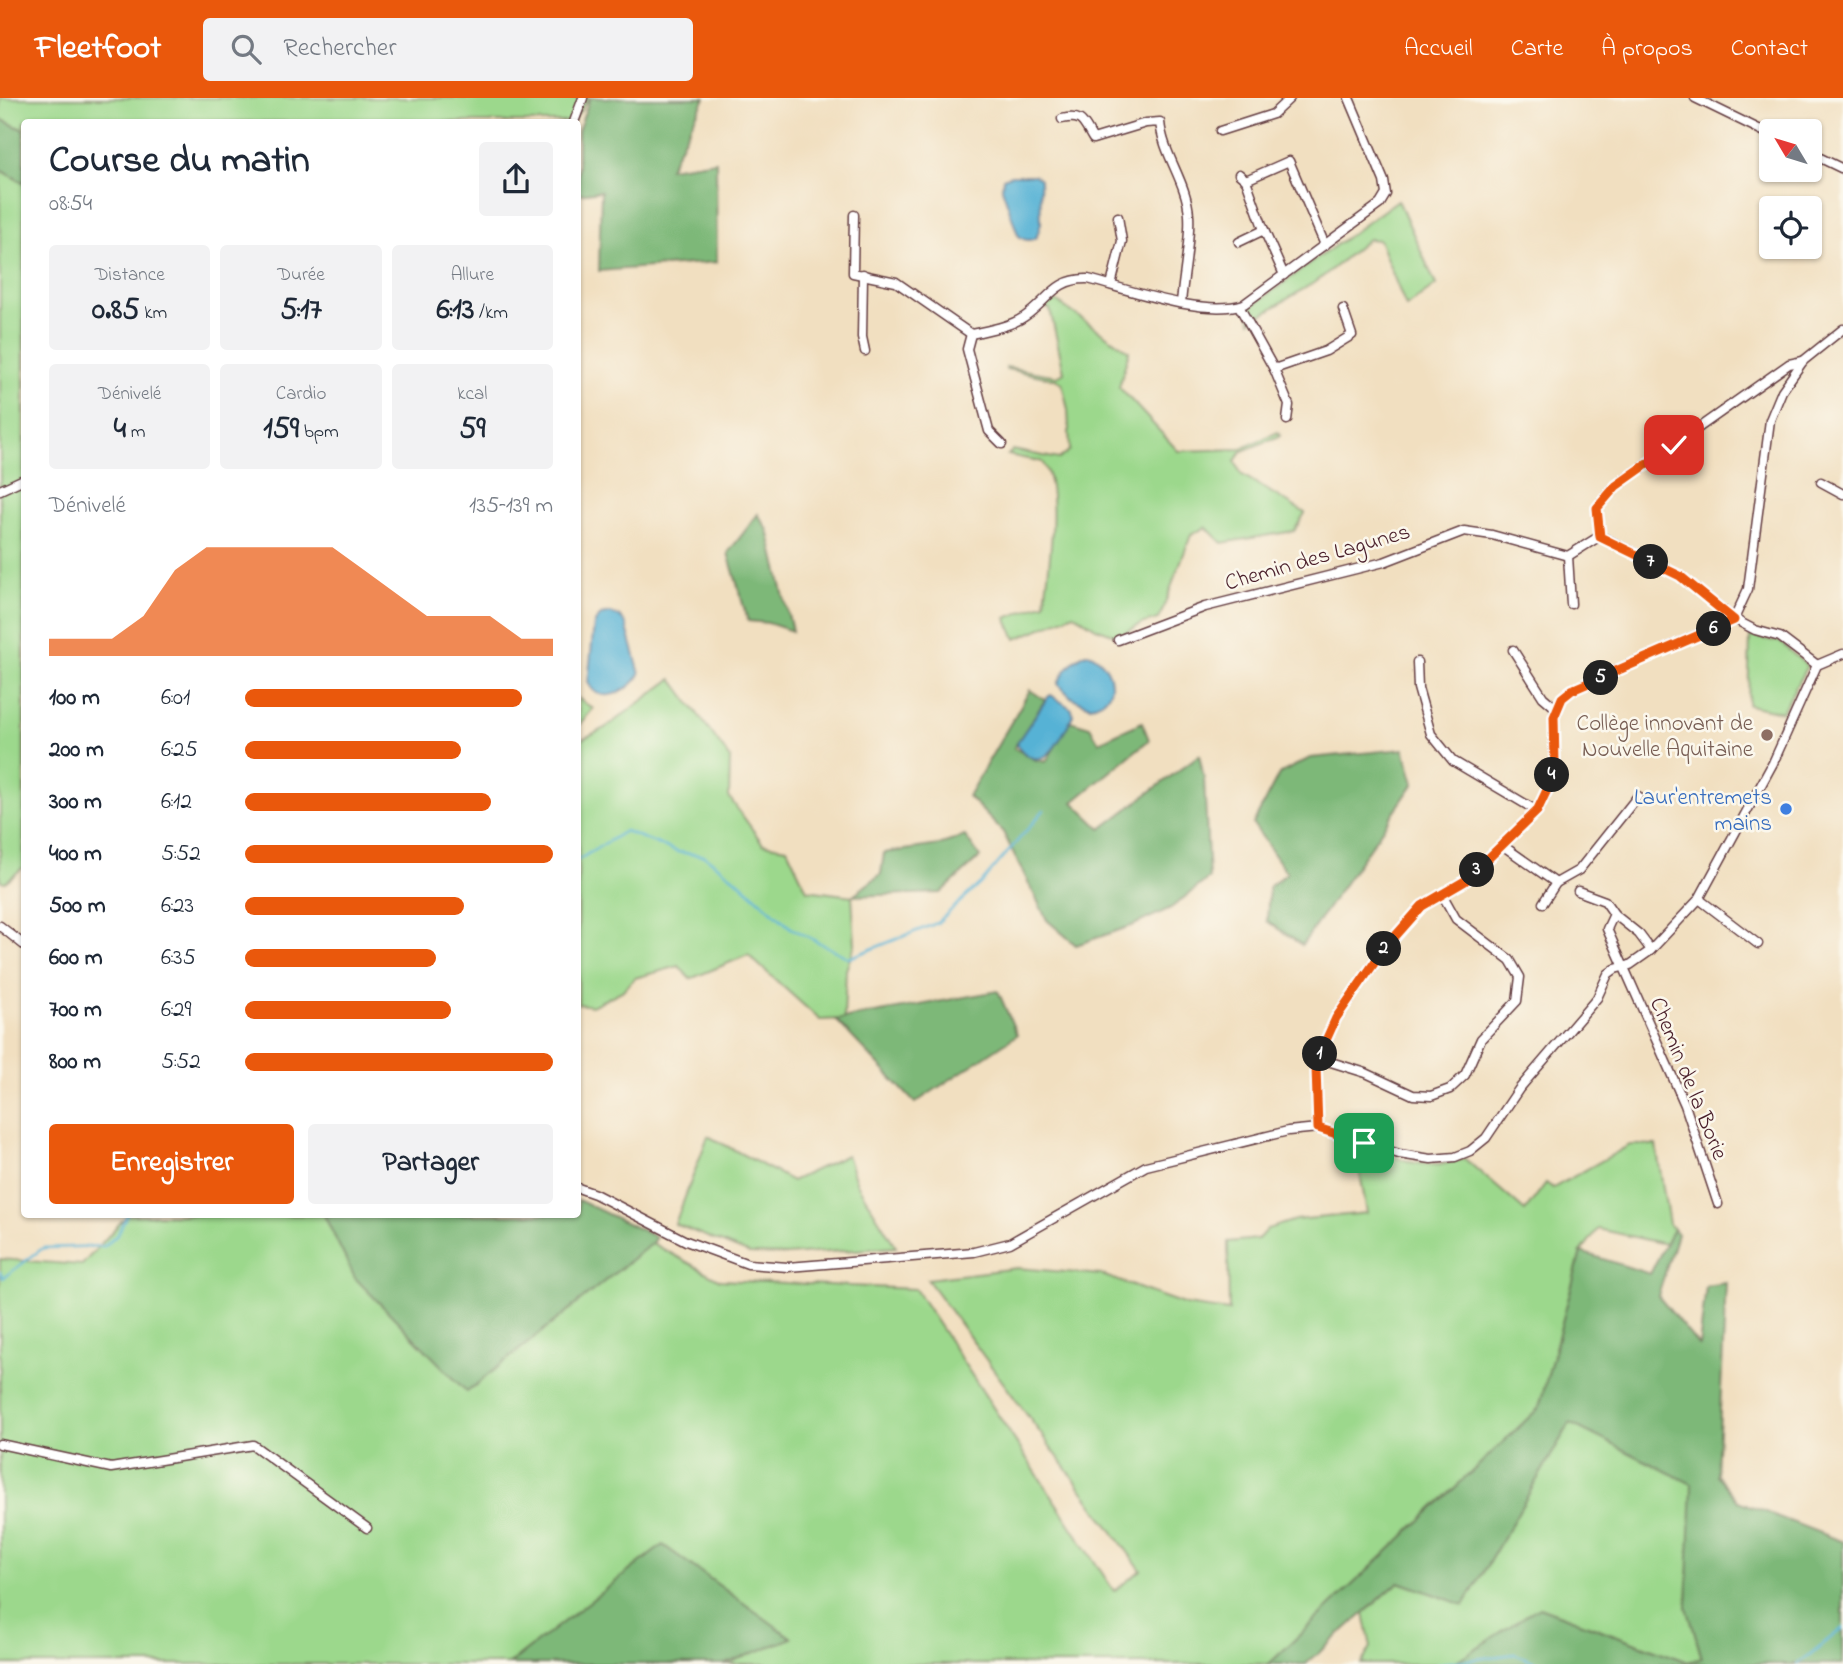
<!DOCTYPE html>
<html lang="fr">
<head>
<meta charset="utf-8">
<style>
	body { margin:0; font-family:"Indie Flower",sans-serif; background:#f2f2f3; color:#1f2937; height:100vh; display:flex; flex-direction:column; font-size:26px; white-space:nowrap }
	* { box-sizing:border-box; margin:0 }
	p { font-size:23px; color:#747a83 }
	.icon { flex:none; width:38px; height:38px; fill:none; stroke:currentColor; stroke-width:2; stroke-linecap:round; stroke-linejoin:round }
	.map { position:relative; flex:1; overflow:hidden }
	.panel { position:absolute; left:21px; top:21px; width:560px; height:1099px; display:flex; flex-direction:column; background:#fff; border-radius:7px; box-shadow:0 2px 5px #0004 }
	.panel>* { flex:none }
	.needle { width:46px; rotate:308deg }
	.controls { position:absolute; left:1759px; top:21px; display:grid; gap:14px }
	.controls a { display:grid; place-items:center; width:63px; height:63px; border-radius:7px; background:#fff; box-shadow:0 2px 5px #0004; font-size:35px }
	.pin { position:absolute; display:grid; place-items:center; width:60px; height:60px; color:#fff; margin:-30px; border-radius:14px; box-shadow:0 4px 10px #0006 }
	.km { position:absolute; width:35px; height:35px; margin:-18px; border-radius:50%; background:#222; color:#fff; font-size:19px; line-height:35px; text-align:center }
	.round { display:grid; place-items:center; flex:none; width:74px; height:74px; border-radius:7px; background:#f2f2f3 }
	.summary { display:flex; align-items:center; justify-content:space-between; height:119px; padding:0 28px }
	h1 { font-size:38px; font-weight:800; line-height:52px }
	.figures { display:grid; grid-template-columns:repeat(3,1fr); gap:10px; height:119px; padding:7px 28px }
	.figures div { display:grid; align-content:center; border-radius:7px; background:#f2f2f3; text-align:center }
	.figures b { font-size:30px; font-weight:800 }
	.figures small { font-size:19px; font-weight:400 }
	.figures p { font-size:19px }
	.chart { height:196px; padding:14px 28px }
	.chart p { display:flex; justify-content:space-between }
	.chart svg { width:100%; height:126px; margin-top:7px; fill:#ea580c; opacity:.7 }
	.action { display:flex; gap:14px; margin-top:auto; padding:14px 28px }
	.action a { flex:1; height:80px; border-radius:7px; background:#ea580c; color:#fff; font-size:28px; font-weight:800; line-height:80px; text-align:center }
	.action a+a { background:#f2f2f3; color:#1f2937 }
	ul { padding:0 28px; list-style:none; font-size:23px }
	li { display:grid; grid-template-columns:112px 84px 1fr; align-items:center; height:52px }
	li i { height:18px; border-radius:9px; background:#ea580c }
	header { display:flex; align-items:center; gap:42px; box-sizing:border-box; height:98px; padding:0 35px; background:#ea580c; color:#fff }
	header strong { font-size:33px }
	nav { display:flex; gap:38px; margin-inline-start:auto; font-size:24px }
	.search { width:490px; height:63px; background:#f2f2f3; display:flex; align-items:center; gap:18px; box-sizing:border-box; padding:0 24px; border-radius:7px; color:#747a83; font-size:26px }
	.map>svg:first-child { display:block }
</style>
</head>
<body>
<header>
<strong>Fleetfoot</strong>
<div class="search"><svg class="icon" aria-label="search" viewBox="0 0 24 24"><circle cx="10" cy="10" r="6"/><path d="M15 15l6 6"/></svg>Rechercher</div>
<nav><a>Accueil</a><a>Carte</a><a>À propos</a><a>Contact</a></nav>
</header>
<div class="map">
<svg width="1843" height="1566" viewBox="0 0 1843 1566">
	<rect width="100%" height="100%" fill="#fbf7ec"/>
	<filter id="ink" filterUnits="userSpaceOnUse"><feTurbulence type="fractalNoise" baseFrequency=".0143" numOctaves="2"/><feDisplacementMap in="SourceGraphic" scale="14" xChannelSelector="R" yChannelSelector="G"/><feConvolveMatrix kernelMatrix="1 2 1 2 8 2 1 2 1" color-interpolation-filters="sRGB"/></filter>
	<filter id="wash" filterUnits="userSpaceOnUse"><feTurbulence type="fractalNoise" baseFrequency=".00686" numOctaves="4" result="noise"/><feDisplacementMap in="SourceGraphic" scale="28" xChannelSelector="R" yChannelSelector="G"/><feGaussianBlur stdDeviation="1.57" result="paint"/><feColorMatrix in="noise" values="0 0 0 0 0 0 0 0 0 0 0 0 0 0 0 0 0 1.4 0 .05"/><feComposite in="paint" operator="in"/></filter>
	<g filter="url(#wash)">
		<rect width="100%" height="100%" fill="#f1dfc0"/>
		<g fill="#9cd88c" stroke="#737c5c" stroke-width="2">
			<polygon points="0,0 589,0 573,24 24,24 24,32 0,21"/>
			<polygon points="0,72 24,85 24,769 5,784 0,783"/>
			<polygon points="1398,102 1436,187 1406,209 1379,142 1368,141 1320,181 1251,223 1249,210"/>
			<path d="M1053 201 1129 253 1119 289 1178 353 1240 351 1278 334 1280 338 1242 353 1235 363 1241 376 1305 415 1294 433 1222 445 1206 429 1191 437 1159 521 1144 525 1118 538 1096 530 1074 516 1016 541 1006 520 1045 505C1048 471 1062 390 1042 364L1008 357 1013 352 1059 361 1070 352 1068 312 1062 285 1055 281 1006 271V269L1057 278 1064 274 1050 211 1044 209Z"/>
			<polygon points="1750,538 1780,544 1807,568 1782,614 1748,607"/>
			<polygon points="672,581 730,660 729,699 763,746 787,750 807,792 852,798 855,846 846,872 844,921 820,922 748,857 690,881 679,868 635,880 622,893 592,908 578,906 578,643 605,630"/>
			<polygon points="578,600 593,611 578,628"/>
			<polygon points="708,1038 792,1083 847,1057 857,1086 896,1149 787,1157 750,1156 675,1126"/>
			<polygon points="1355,1047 1415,1065 1439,1067 1465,1061 1525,1113 1546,1085 1553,1090 1630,1047 1656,1047 1669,1126 1673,1131 1666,1146 1598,1131 1581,1154 1539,1310 1269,1566 725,1566 791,1540 663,1447 509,1566 0,1566 0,1161 82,1167 127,1117 324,1117 355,1180 467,1294 652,1145 720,1182 915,1191 1114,1493 1141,1472 927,1181 1017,1170 1102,1177 1186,1207 1229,1213 1228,1144 1258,1141 1267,1131 1295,1122 1367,1115"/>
			<polygon points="1570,1325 1693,1386 1687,1509 1702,1561 1688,1564 1540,1509 1452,1566 1361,1566 1371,1549 1364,1515 1399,1484 1464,1507"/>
		</g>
		<g fill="#7db878" stroke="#646c52" stroke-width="2">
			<polygon points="590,0 705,0 669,70 716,63 717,164 599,173 601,93 578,96 578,33"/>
			<polygon points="0,21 24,32 24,85 0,72"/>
			<polygon points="758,416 768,432 792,533 768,525 748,523 728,455"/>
			<polygon points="1030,592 1045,602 1014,650 1036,662 1046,664 1070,623 1090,629 1099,644 1142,624 1149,642 1073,704 1101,731 1199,657 1204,680 1209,780 1171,810 1134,827 1076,847 1047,822 1003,734 968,698"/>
			<polygon points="1404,651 1414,685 1302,847 1267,823 1269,789 1287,775 1253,726 1279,676 1310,660"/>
			<polygon points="965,738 980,759 941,795 852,798 881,776 884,755 939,747"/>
			<polygon points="998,893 1017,937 915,1005 836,922"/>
			<polygon points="578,1102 656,1139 652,1145 467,1294 355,1180 324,1117 578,1116"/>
			<polygon points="1673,1131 1677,1136 1658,1198 1699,1248 1706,1188 1726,1185 1717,1377 1738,1403 1843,1444 1843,1566 1452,1566 1539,1509 1687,1564 1702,1560 1687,1509 1692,1386 1570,1325 1464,1507 1399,1484 1306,1566 1269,1566 1539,1310 1581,1154 1650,1176"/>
			<polygon points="663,1447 792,1540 725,1566 509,1566"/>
		</g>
		<g fill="#57b2d5" stroke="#506880" stroke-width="2">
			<path d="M1011 77H1035L1040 81 1041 125 1037 138C1031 144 1024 143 1018 137L1002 90 1003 80Z"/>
			<path d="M611 515 620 519 626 526 640 576C630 594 598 609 588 584L594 526 601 517Z"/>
			<path d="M1088 555C1112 563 1124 602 1090 608L1072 600 1058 586C1063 574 1075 558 1088 555Z"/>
			<path d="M1051 597 1072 611 1073 617C1061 641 1043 682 1017 647L1018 643 1048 599Z"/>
		</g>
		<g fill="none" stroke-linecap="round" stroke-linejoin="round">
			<g stroke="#57b2d5" stroke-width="2.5">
				<polyline points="578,762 625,733 678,754 705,758 738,783 791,830 849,860 937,825 984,782 1044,712"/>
				<polyline points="0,1174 3,1180 43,1150 105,1148 118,1136 127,1116"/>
				<polyline points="1437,1566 1515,1556 1540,1566"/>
				<polyline points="1798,1566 1843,1530"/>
			</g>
		</g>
	</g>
	<g filter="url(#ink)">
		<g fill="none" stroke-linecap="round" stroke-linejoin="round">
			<g stroke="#633c41" stroke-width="11">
				<g id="minor">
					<polyline points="1695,0 1771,37"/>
					<path d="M1062 21C1083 16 1083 25 1093 41L1146 25 1160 24C1163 57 1187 84 1189 117 1191 140 1183 180 1181 205"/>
					<polyline points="574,24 583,0"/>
					<polyline points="1220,33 1273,16 1290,0"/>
					<polyline points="1810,55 1843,71"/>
					<polyline points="1239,76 1246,82 1289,63 1325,147"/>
					<polyline points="1246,82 1264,132"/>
					<polyline points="854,117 853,175 896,184 971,236"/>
					<polyline points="1239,144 1264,132 1284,177"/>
					<polyline points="863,176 862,239 865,253"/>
					<polyline points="1111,187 1122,143 1118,119"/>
					<polyline points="1239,208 1274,271 1289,307 1287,322"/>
					<polyline points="1274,271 1326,253 1352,237 1343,211"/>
					<path d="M1002 346 989 333 967 251 971 236C988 232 1009 229 1024 219 1048 203 1055 180 1088 181 1131 192 1203 219 1244 206L1380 106 1386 96 1384 83 1349 0"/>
					<polyline points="1821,384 1843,396"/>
					<polyline points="0,392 24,381"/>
					<polyline points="1600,438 1597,410 1616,388 1789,266 1803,263"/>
					<polyline points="1600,438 1680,478 1734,521 1755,532 1780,539 1817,567"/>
					<polyline points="1568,458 1571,506"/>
					<polyline points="1568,458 1600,438"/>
					<polyline points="1118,542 1205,509 1384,464 1464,433 1492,437 1568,458"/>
					<polyline points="1513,552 1543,599 1557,611"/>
					<polyline points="1417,564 1418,590 1431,636 1453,663 1537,713"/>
					<polyline points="1502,747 1556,785"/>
					<polyline points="1578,793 1605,803 1614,816"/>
					<polyline points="1699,801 1758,846"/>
					<polyline points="1543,805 1556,785 1579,772 1638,698"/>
					<polyline points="0,828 24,847"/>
					<polyline points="1651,852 1639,836 1614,816 1607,831 1685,1007 1718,1106"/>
					<polyline points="1318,960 1366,975 1413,997 1431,998 1450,991 1465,977 1481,941 1517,903 1520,879 1510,862 1456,821 1442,796"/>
					<polyline points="1318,1030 1316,970 1318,960 1336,920 1384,851 1422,808 1465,783 1537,713 1547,692 1555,665 1554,619 1562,600 1572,592 1734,521 1748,491 1770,322 1782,293 1803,263 1843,231"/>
					<polyline points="578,1090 595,1096 686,1143 748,1166 788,1169 974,1154 1010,1145 1146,1068 1288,1033 1318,1030 1399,1056 1431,1061 1455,1059 1470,1053 1486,1040 1519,991 1597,900 1608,876 1615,871 1630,867 1650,853 1699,801 1773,665 1817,567 1843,556"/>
					<polyline points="0,1346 111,1370 253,1347 367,1430"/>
				</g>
			</g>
			<use href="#minor" stroke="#fff" stroke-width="8"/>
		</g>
	</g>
	<g fill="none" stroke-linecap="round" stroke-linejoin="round" filter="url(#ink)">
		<g stroke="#fff" stroke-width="14">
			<polyline id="route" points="1364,1045 1318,1030 1316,970 1318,960 1336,920 1384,851 1422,808 1465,783 1537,713 1547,692 1555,665 1554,619 1562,600 1572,592 1734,522 1680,478 1600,439 1597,410 1616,388 1674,347"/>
		</g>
		<use href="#route" stroke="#ea580c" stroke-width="9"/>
	</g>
	<circle fill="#8d6e63" stroke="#fbf7ec" stroke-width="2.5" cx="1767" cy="637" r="7"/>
	<circle fill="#3f7fe0" stroke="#fbf7ec" stroke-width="2.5" cx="1786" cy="711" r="7"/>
	<g text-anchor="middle" stroke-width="5" stroke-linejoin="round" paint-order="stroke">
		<g font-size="23" fill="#4a1f2b" stroke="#fbf7ec">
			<text transform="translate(1317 458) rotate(-16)" y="8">Chemin des Lagunes</text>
			<text transform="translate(1690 980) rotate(68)" y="8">Chemin de la Borie</text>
		</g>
		<g font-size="23" fill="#785e54" stroke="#fbf7ec" text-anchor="end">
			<text x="1753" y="632">Collège innovant de<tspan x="1753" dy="26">Nouvelle Aquitaine</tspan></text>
		</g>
		<g font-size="23" fill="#366cbe" stroke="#fbf7ec" text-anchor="end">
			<text x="1772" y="706">Laur'entremets<tspan x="1772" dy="26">mains</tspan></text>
		</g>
	</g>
</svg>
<div class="controls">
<a><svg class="needle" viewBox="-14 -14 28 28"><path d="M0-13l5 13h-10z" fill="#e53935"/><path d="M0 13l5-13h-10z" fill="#747a83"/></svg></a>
<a><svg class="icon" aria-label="locate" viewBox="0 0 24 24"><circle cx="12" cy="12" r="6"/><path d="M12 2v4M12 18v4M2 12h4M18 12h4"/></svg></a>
</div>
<div class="pin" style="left:1364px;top:1045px;background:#1e9e55"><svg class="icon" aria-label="arrive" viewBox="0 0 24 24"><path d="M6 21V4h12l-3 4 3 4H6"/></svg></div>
<div class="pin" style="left:1674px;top:347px;background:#d93025"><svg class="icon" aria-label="check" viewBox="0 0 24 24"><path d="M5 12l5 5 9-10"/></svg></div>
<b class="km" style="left:1320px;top:956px">1</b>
<b class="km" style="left:1384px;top:851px">2</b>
<b class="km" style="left:1477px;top:772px">3</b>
<b class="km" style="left:1552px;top:677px">4</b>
<b class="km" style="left:1601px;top:580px">5</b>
<b class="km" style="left:1714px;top:531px">6</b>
<b class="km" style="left:1651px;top:464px">7</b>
<section class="panel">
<div class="summary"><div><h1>Course du matin</h1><p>08:54</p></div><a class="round"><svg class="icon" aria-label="share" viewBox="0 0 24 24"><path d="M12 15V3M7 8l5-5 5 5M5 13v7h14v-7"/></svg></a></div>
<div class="figures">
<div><p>Distance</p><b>0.85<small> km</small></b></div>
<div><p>Durée</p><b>5:17</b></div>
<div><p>Allure</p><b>6:13<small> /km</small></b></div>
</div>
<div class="figures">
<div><p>Dénivelé</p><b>4<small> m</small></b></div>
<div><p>Cardio</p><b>159<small> bpm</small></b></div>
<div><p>kcal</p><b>59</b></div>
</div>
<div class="chart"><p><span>Dénivelé</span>135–139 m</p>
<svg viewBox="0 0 160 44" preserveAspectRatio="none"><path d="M0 44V38L10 38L20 38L30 30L40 14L50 6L60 6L70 6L80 6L90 6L100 14L110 22L120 30L130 30L140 30L150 38L160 38V44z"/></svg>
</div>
<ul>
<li><b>100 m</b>6:01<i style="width:90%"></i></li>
<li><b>200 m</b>6:25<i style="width:70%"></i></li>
<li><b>300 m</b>6:12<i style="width:80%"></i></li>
<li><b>400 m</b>5:52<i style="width:100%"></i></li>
<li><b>500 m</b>6:23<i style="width:71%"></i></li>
<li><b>600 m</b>6:35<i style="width:62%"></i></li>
<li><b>700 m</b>6:29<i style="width:67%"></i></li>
<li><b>800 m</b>5:52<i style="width:100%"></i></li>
</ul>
<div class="action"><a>Enregistrer</a><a>Partager</a></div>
</section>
</div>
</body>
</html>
